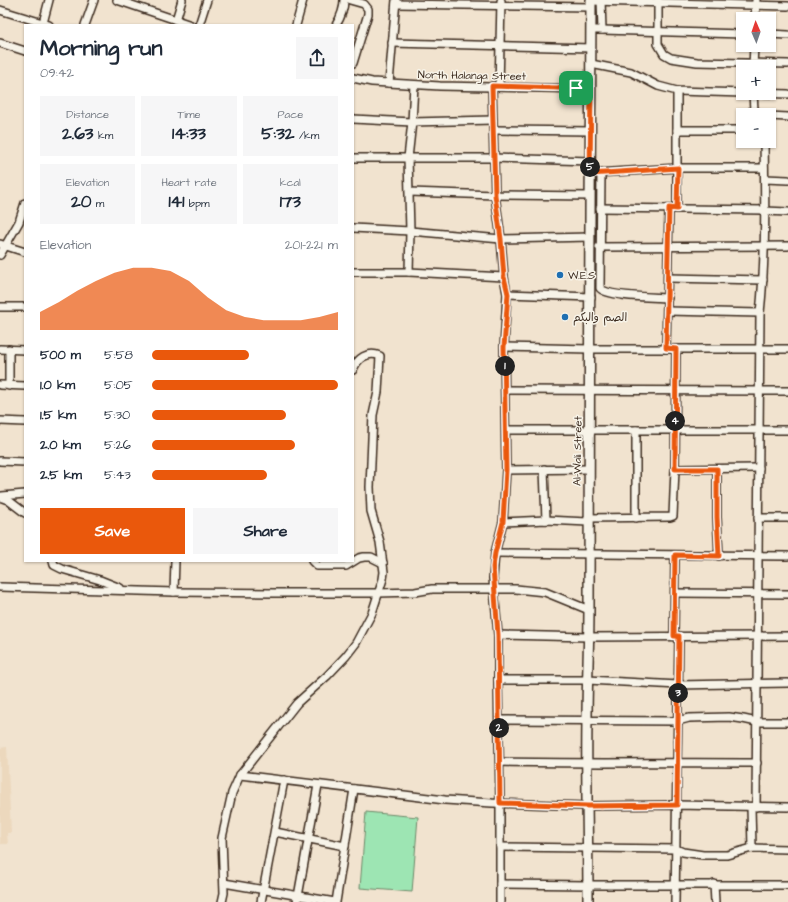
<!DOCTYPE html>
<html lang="en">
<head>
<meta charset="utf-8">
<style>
	body { margin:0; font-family:"Architects Daughter","Playpen Sans Arabic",sans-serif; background:#f6f6f7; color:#1f2937; height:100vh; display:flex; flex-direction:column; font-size:15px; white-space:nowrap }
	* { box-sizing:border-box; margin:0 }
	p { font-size:13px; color:#747a83 }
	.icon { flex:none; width:22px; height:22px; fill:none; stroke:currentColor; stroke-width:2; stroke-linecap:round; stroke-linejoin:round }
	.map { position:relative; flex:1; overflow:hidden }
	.sheet { position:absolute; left:24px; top:24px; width:330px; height:538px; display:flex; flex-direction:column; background:#fff; border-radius:0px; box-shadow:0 1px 3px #0004 }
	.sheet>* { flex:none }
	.needle { width:26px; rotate:358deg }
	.controls { position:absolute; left:736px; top:12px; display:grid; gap:8px }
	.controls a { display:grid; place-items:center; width:40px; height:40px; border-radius:0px; background:#fff; box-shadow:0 1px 3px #0004; font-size:20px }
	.pin { position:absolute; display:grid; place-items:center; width:34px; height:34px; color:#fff; margin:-17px; border-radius:8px; box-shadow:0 2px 6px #0006 }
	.km { position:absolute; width:20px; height:20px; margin:-10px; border-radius:50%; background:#222; color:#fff; font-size:11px; line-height:20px; text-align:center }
	.round { display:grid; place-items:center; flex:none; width:42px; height:42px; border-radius:0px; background:#f6f6f7 }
	.headline { display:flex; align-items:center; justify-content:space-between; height:68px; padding:0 16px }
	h1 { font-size:22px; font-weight:700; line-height:30px }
	.metrics { display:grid; grid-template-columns:repeat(3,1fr); gap:6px; height:68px; padding:4px 16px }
	.metrics div { display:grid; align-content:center; border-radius:0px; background:#f6f6f7; text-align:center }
	.metrics b { font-size:17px; font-weight:700 }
	.metrics small { font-size:11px; font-weight:400 }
	.metrics p { font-size:11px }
	.chart { height:112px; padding:8px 16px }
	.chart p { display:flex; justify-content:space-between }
	.chart svg { width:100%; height:72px; margin-top:4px; fill:#ea580c; opacity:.7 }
	.button { display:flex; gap:8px; margin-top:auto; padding:8px 16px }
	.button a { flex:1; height:46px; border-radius:0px; background:#ea580c; color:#fff; font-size:16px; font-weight:700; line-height:46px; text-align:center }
	.button a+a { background:#f6f6f7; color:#1f2937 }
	ul { padding:0 16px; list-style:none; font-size:13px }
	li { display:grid; grid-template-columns:64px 48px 1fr; align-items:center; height:30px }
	li i { height:10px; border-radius:5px; background:#ea580c }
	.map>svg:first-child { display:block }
</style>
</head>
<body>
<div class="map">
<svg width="788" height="902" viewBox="0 0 788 902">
	<rect width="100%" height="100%" fill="#f1e3cf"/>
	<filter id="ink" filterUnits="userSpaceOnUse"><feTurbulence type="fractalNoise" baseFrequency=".025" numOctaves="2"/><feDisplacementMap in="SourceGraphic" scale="8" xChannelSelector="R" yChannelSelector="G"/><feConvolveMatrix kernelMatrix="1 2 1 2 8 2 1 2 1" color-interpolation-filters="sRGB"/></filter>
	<g filter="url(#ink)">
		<polygon fill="#ecd8bd" points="7,747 11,833 7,833 8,844 0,844 0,748"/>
		<polygon fill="#9de5b3" stroke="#6c8868" points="366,812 418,817 412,892 360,888"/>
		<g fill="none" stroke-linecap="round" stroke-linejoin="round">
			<g stroke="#3b2a1e" stroke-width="10">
				<g id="minor">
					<polyline points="117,0 191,25"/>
					<polyline points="350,0 364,4 368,9 368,14 353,63"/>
					<polyline points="601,0 602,30"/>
					<polyline points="658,0 658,44 664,54 671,58 697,62 788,64"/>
					<polyline points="591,1 788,6"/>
					<polyline points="396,4 591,7"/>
					<polyline points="0,10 49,25"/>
					<polyline points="755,19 756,0"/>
					<polyline points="176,20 182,0"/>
					<polyline points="43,23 49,0"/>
					<polyline points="85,25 94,0"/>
					<polyline points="199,25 207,0"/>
					<polyline points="296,25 303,0"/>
					<path d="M336 25C341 17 344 10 344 0"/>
					<polyline points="591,30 602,30 743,34"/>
					<polyline points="769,34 788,35"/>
					<polyline points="0,43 25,51"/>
					<polyline points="392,43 591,48"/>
					<polyline points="591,64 631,72 658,86 677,91 743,93"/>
					<polyline points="753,67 754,45"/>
					<polyline points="353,78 372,82 440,86 591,89"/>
					<polyline points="389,83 396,0"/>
					<polyline points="492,86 495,195 501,239 504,277 507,294 504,347 506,470 503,522 495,553 493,578 498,635 498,680 500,803 500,902"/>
					<polyline points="499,87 501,1"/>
					<polyline points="677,91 677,209"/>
					<polyline points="753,93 788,94"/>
					<polyline points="753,93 754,110 762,115"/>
					<polyline points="769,116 788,117"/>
					<polyline points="353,119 412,122 493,120"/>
					<polyline points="494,130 591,131"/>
					<polyline points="677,130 743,130"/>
					<polyline points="353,158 494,158 590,161"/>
					<path d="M601 172 600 288C607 297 655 297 668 298"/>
					<polyline points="596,173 678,168 764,168"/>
					<polyline points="765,179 788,180"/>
					<polyline points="410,192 495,195 590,196"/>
					<polyline points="600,208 765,210"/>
					<polyline points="765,211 788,212"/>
					<polyline points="353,228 410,231 501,239 590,237"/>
					<polyline points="0,244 25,252"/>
					<polyline points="599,247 788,246"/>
					<polyline points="0,255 19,222 25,203"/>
					<polyline points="353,272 409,272 504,277"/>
					<polyline points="409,272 410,231 408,158 412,122 414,85"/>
					<polyline points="668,278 763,280"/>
					<polyline points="507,294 591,297"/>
					<polyline points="0,307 25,307"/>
					<polyline points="667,311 760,313"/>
					<polyline points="504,347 589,349 788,349"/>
					<polyline points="0,349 25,350"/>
					<polyline points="666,349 669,209"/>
					<polyline points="0,385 25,386"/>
					<polyline points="9,386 9,349"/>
					<polyline points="505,390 788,391"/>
					<polyline points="0,421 25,422"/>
					<polyline points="507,430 788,430"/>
					<polyline points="0,461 25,462"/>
					<polyline points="544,469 546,520"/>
					<polyline points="675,469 759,468"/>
					<polyline points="717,469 717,517 719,556"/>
					<polyline points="506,470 589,469"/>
					<polyline points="2,496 25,494"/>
					<polyline points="0,497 8,500 25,513"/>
					<polyline points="588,518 670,517 673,516 675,469 676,349"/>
					<polyline points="636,518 636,430"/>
					<polyline points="758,518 788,518"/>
					<polyline points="503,522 546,520 588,522"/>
					<polyline points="495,553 788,556"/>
					<polyline points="53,561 54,565 62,569 100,580 120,588"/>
					<polyline points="312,561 317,566 346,566 359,558 364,557 371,557 383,563"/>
					<polyline points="0,587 174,592 275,593 378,593 415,592 432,589 516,589 545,592 589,610"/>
					<polyline points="174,592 175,561"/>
					<polyline points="675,593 788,594"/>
					<polyline points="498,635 588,637 788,636"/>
					<polyline points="674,636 675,555"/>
					<polyline points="498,680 588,680 678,685 788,683"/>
					<polyline points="499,720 678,721 689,718 729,717 743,719 757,722 788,722"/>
					<path d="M500 762C585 764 671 762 757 763"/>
					<polyline points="240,775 445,800 492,803 588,806 677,805 788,807"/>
					<polyline points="751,807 752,848"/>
					<path d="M756 807 760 313C766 256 765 199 764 141"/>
					<polyline points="275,832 345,846"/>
					<polyline points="500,847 676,849 683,852 703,855 727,855 752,848 788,849"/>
					<polyline points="224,883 335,902"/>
					<polyline points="500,884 588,885 788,885"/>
					<polyline points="714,884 715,902"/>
					<path d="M222 902 224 893 222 838 232 793 240 775 297 703 327 676 346 656 356 643 372 613 383 579 384 572 380 542 371 511 370 487 373 415 378 392 380 356C368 351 357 358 353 370"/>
					<polyline points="261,902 284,780"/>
					<polyline points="297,902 318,785"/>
					<polyline points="336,902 354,789"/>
					<polyline points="675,902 679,636"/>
				</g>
			</g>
			<g stroke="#3b2a1e" stroke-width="12">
				<path id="major" d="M588 902C588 842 586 781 587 721 587 683 589 645 589 607 588 405 591 202 591 0"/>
			</g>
			<use href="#minor" stroke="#f7f3e8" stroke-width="7"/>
			<use href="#major" stroke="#f7f3e8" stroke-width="9"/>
		</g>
	</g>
	<g fill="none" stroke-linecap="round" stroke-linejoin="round" filter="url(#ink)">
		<g stroke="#fff" stroke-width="8">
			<polygon id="route" points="492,86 591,89 590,174 678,168 677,209 669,208 666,348 676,349 675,469 717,469 717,517 719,556 675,555 674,636 679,636 677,805 588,806 500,803 498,635 493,567 495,553 503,522 506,470 504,347 508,294 504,277 501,239 495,195"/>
		</g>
		<use href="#route" stroke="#ea580c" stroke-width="5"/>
	</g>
	<g fill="#1f6fb2" stroke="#f7f3e8" stroke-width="1.5">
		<circle cx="560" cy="275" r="4"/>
		<circle cx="565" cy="317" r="4"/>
	</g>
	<g text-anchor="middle" stroke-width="3" stroke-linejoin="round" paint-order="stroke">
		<g font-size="11" fill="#3b2a1e" stroke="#f7f3e8">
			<text transform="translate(472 75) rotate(1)" y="4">North Halanga Street</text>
			<text transform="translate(577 451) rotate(-89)" y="4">Al-Wali Street</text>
		</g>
		<g font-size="11" fill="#3b2a1e" stroke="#f7f3e8" text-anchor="start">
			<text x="568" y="279">W.E.S</text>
			<text x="573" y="321">الصم والبكم</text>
		</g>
	</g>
</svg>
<div class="controls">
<a><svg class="needle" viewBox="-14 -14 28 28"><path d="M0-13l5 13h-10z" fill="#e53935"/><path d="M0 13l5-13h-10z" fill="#747a83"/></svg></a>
<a>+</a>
<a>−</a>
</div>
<div class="pin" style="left:576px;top:88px;background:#1e9e55"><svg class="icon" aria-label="arrive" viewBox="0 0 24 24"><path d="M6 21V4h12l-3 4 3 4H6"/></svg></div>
<b class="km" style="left:505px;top:366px">1</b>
<b class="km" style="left:499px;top:728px">2</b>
<b class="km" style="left:678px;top:693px">3</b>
<b class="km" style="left:675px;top:421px">4</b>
<b class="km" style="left:590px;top:167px">5</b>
<section class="sheet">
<div class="headline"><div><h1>Morning run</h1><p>09:42</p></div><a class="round"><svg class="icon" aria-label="share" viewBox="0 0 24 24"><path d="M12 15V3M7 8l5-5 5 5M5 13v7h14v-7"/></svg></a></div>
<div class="metrics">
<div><p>Distance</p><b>2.63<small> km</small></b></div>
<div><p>Time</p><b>14:33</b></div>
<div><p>Pace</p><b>5:32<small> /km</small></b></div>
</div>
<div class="metrics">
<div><p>Elevation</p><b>20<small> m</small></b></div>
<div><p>Heart rate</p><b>141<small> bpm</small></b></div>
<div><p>kcal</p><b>173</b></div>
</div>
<div class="chart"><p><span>Elevation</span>201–221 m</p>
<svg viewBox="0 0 160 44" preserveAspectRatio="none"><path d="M0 44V33L10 27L20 20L30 14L40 9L50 6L60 6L70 8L80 14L90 24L100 32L110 36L120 38L130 38L140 38L150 36L160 33V44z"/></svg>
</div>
<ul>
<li><b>500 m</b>5:58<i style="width:52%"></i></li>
<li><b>1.0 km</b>5:05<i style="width:100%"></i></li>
<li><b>1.5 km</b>5:30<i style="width:72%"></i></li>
<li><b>2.0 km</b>5:26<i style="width:77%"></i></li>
<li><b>2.5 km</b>5:43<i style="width:62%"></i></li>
</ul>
<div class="button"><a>Save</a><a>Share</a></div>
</section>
</div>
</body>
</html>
